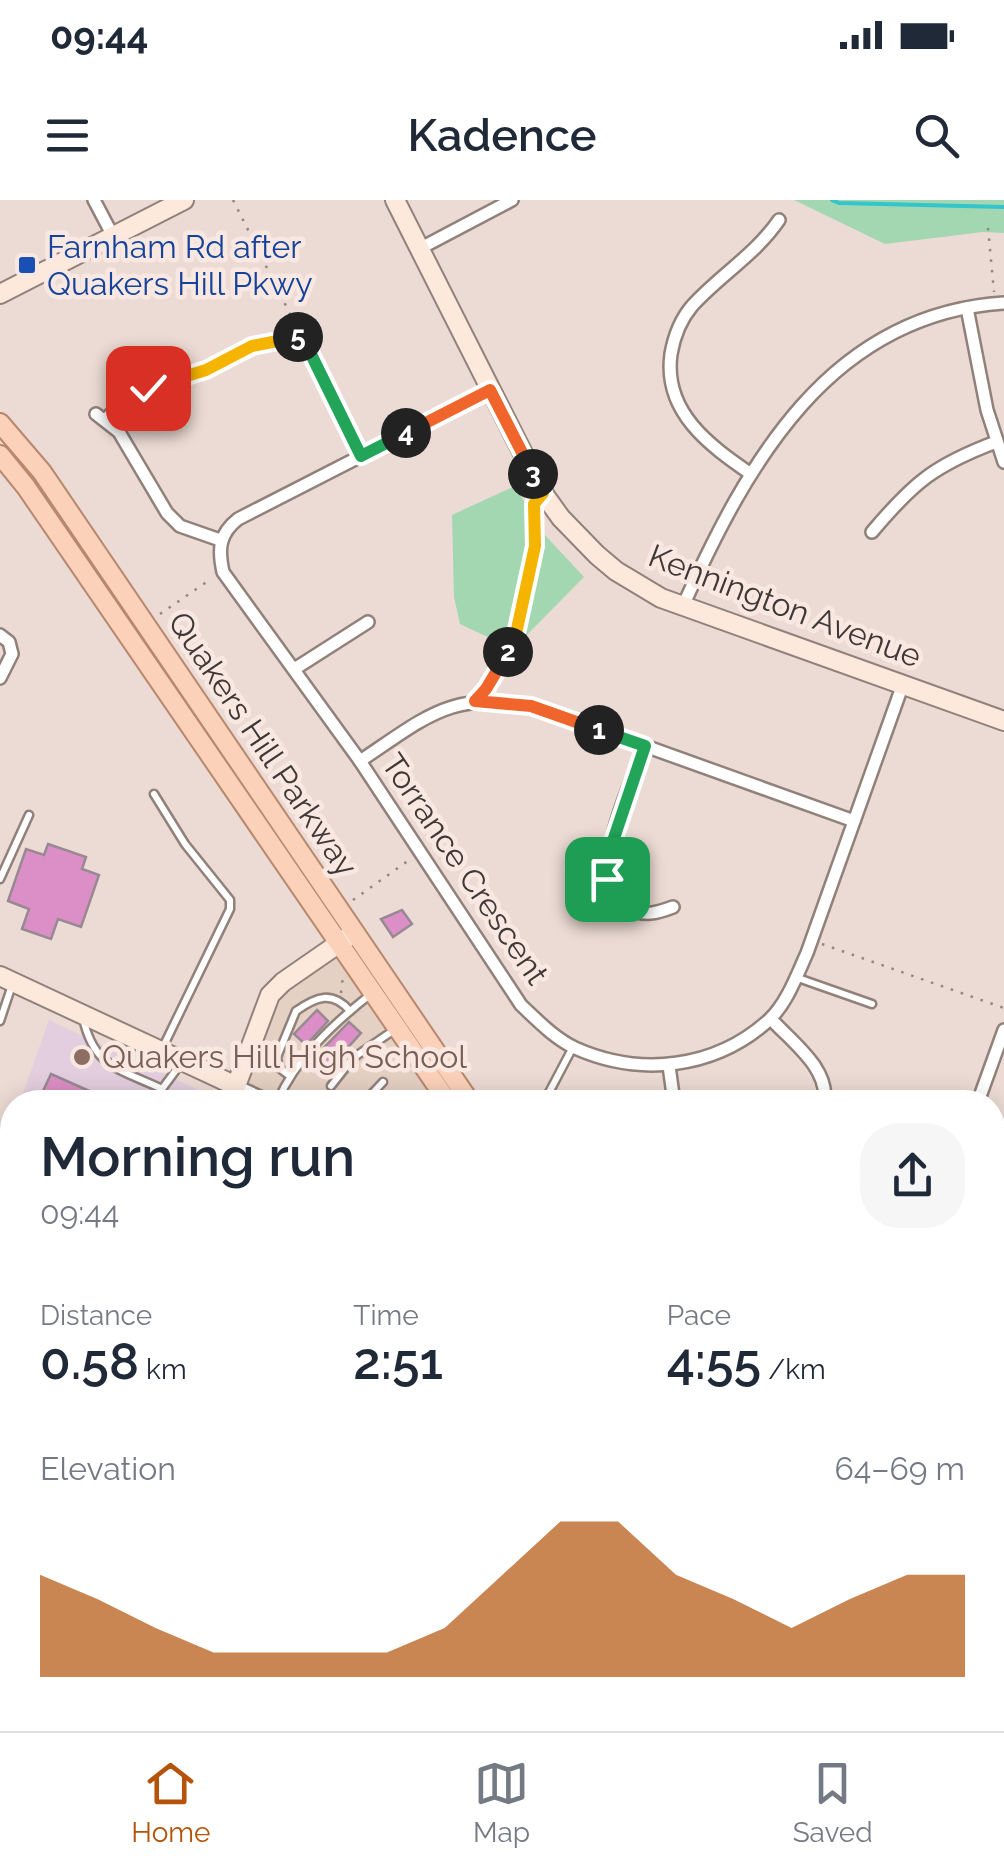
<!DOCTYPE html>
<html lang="en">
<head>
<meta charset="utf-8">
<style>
	body { margin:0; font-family:Raleway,sans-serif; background:#f6f6f7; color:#1f2937; height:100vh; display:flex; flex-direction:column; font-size:38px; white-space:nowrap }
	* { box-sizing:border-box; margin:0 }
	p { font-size:32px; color:#747a83 }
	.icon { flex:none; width:55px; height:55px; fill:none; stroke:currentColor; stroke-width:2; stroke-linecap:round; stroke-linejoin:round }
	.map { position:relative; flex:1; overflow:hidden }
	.panel { position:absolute; left:0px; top:890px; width:1005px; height:642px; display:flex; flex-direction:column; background:#fff; border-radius:40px 40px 0 0; box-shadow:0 5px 25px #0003 }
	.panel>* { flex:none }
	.pin { position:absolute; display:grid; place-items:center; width:85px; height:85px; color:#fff; margin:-42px; border-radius:20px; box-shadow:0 5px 15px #0006 }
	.km { position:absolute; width:50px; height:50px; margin:-25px; border-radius:50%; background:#222; color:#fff; font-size:28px; line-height:50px; text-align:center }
	.round { display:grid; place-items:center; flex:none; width:105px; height:105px; border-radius:40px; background:#f6f6f7 }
	.headline { display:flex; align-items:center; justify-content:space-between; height:170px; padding:0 40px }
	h1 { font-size:55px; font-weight:600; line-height:75px }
	.metrics { display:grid; grid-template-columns:repeat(3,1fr); gap:15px; height:170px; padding:10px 40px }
	.metrics div { display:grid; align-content:center }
	.metrics b { font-size:50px; font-weight:600 }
	.metrics small { font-size:28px; font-weight:400 }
	.metrics p { font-size:28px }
	.chart { height:280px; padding:20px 40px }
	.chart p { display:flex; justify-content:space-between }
	.chart svg { width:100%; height:180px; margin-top:10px; fill:#b45309; opacity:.7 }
	.status { display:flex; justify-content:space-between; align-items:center; height:70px; padding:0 50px; background:#fff; direction:ltr }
	.status svg { height:28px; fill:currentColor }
	header { display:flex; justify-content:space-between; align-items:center; height:130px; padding:0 40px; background:#fff; font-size:45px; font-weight:600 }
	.tabs { display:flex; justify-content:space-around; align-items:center; height:140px; border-top:2px solid #e0e1e3; background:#fff; font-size:28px; color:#747a83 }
	.tabs a { display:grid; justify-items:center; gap:5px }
	.tabs .active { color:#b45309 }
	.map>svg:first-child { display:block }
</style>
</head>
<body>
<div class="status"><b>09:44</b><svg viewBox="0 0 49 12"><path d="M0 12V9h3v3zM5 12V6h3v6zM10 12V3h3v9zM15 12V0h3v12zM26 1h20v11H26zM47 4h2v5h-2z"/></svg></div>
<header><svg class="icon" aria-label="menu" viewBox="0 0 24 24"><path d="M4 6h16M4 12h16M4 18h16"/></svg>Kadence<svg class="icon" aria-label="search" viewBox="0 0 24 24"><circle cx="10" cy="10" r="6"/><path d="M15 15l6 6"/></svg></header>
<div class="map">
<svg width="1004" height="1531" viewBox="0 0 1004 1531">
	<rect width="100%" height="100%" fill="#ecdbd4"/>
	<polygon fill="#e5d1c3" points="338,744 448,902 270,902 236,887 270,795"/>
	<g fill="#e2cede">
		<polygon points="49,820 224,902 20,902"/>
		<polygon points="12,922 12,1388 0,1384 0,958"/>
	</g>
	<g fill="#a2d7b1">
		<polygon points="794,0 1004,0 1004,33 983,32 885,44"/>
		<polygon points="515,286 543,333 584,377 513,449 460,424 454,397 452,315"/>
	</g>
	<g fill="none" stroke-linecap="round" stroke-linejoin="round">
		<polyline stroke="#33c5c9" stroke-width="4" points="832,0 839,3 1004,7"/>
	</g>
	<g fill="#dc8fc6" stroke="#978992" stroke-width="2.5">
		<polygon points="48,644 86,657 82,669 99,675 81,727 58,719 51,739 22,729 29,709 8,701 26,649 44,655"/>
		<polygon points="402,710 412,724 393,737 381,719"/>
		<polygon points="317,810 328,821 306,845 294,834"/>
		<polygon points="349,822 361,833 322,876 309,863"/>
		<polygon points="51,874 114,902 38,902"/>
	</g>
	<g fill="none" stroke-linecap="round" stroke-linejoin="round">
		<g stroke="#91817b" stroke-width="11">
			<g id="lane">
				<polyline points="154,594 185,644 230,700 230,709 163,847"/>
				<polyline points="0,679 29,615"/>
				<polyline points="798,778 872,804"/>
				<path d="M83 818C94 868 120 869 162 889L182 862"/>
				<polyline points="0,821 12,785"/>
				<path d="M290 876 278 867 277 857 296 811C316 797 332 790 350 811"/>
				<polyline points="331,886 353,858 397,828"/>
				<polyline points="365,901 383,882"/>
				<path d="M277 902C296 858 334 823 371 794"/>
				<polyline points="544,902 573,847"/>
			</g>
		</g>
		<g stroke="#91817b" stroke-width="16">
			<g id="street">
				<polyline points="94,0 113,36"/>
				<polyline points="419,49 512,0"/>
				<polyline points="967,108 987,210 1004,262"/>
				<path d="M490 190 238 319C219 334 218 349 223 372L360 561 521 805C537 820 554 838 575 848 640 877 715 869 769 820 787 803 797 775 807 753L903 484"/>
				<polyline points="96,214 119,232 167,313 180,326 220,340"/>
				<polyline points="105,220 123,202 148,188 205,170 252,146 301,136 361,256"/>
				<path d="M751 274C709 245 663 212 671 154 674 137 681 119 692 106 720 75 755 55 779 20"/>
				<path d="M872 332C914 282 935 265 996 242"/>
				<path d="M683 406C747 264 829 114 1004 103"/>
				<polyline points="0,435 9,442 12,454 0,478"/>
				<polyline points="296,468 368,422"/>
				<path d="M645 546C632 583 581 683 628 708 644 717 657 713 673 707"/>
				<path d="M360 561C429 515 454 488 542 509L854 621"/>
				<path d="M771 819C792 842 830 869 824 902"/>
				<polyline points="669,866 674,902"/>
				<polyline points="236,886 271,902"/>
				<polyline points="978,902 1004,830"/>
				<polyline points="992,1136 1004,1145"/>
				<polyline points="0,1459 12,1463"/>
				<polyline points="170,1520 172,1531"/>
				<polyline points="980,1520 1004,1528"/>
				<polyline points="12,1531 15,1520"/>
				<polyline points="504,1531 519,1520"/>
			</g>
		</g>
		<g stroke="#91817b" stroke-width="22">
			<g id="secondary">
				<polyline points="395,0 543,293 561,318 597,355 616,371 661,398 1004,521"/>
				<polyline points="0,94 184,0"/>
				<polyline points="0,776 236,886 270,795 283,782 348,737"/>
			</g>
		</g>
		<g stroke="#b7886d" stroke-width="22">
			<g id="primary">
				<polyline points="0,223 42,272 470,902"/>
				<polyline points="0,255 26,287 448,902"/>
				<polyline points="992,1264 1004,1273"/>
				<polyline points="992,1288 1004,1297"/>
			</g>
		</g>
		<g stroke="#918681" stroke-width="2.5" stroke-dasharray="2.5 8" stroke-linecap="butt">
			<polyline points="233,0 295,124"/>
			<polyline points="988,28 994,92"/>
			<polyline points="160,414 211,379"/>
			<polyline points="487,489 514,443 535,346 534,306"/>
			<polyline points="353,700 412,658"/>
			<polyline points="822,744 1004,808"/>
			<polyline points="341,793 343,776"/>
			<polyline points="768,1531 772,1520"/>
		</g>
		<use href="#lane" stroke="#fff" stroke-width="6"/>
		<use href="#street" stroke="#fff" stroke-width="11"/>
		<use href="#secondary" stroke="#fde8dc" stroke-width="18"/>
		<use href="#primary" stroke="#fbd1b9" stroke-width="18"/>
	</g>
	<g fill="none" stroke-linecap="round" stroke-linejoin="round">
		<g stroke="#fff" stroke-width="20">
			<polyline id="split-1" points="599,530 645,546 610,650 607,679"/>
		</g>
		<g stroke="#fff" stroke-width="20">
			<polyline id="split-2" points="508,452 486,489 475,501 531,506 599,530"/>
		</g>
		<g stroke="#fff" stroke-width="20">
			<polyline id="split-3" points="508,452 514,443 535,346 534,304 543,293 533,274"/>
		</g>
		<g stroke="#fff" stroke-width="20">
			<polyline id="split-4" points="406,233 490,190 533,274"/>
		</g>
		<g stroke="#fff" stroke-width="20">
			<polyline id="split-5" points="298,137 302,136 361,256 406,233"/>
		</g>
		<g stroke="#fff" stroke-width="20">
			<polyline id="split-6" points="148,188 206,170 252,146 298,137"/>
		</g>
		<use href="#split-1" stroke="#22a559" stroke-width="12"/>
		<use href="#split-2" stroke="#f0652b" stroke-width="12"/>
		<use href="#split-3" stroke="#f5b400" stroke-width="12"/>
		<use href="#split-4" stroke="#f0652b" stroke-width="12"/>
		<use href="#split-5" stroke="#22a559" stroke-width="12"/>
		<use href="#split-6" stroke="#f5b400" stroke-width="12"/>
	</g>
	<rect fill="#1a4fb4" stroke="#f9e8e1" stroke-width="4" x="17" y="55" width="20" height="20" rx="5"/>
	<circle fill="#8d6e63" stroke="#f9e8e1" stroke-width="4" cx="82" cy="857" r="10"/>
	<g text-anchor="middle" stroke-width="9" stroke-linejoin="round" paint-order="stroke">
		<g font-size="32" fill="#164399" stroke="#f9e8e1" text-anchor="start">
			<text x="47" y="58">Farnham Rd after<tspan x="47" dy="37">Quakers Hill Pkwy</tspan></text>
		</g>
		<g font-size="32" fill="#3f3836" stroke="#f9e8e1">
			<text transform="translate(785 406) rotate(21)" y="11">Kennington Avenue</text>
			<text transform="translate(263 544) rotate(56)" y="11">Quakers Hill Parkway</text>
			<text transform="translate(465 669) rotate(56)" y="11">Torrance Crescent</text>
		</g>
		<g font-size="32" fill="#785e54" stroke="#f9e8e1" text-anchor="start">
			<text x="102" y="868">Quakers Hill High School</text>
		</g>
	</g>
</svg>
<div class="pin" style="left:607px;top:679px;background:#1e9e55"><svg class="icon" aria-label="arrive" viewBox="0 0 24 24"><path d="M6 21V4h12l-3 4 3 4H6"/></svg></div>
<div class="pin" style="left:148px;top:188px;background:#d93025"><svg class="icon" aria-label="check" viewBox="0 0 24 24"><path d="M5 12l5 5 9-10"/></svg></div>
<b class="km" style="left:599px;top:530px">1</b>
<b class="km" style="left:508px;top:452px">2</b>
<b class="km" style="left:533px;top:274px">3</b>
<b class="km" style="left:406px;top:233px">4</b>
<b class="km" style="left:298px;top:137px">5</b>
<section class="panel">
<div class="headline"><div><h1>Morning run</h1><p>09:44</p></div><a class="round"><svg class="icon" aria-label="share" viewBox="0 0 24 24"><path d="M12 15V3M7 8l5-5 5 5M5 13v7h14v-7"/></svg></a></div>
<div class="metrics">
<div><p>Distance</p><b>0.58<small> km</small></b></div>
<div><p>Time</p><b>2:51</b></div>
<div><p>Pace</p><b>4:55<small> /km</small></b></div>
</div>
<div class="chart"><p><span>Elevation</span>64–69 m</p>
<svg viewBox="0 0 160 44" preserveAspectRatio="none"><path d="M0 44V19L10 25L20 32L30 38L40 38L50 38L60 38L70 32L80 19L90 6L100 6L110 19L120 25L130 32L140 25L150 19L160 19V44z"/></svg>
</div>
</section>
</div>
<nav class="tabs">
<a class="active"><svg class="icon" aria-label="home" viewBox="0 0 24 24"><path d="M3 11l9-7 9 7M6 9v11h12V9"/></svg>Home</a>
<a><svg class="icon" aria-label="map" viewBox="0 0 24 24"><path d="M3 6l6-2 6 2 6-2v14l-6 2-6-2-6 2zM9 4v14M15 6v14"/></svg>Map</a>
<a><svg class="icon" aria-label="saved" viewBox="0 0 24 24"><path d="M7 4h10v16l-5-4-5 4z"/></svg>Saved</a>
</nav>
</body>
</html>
